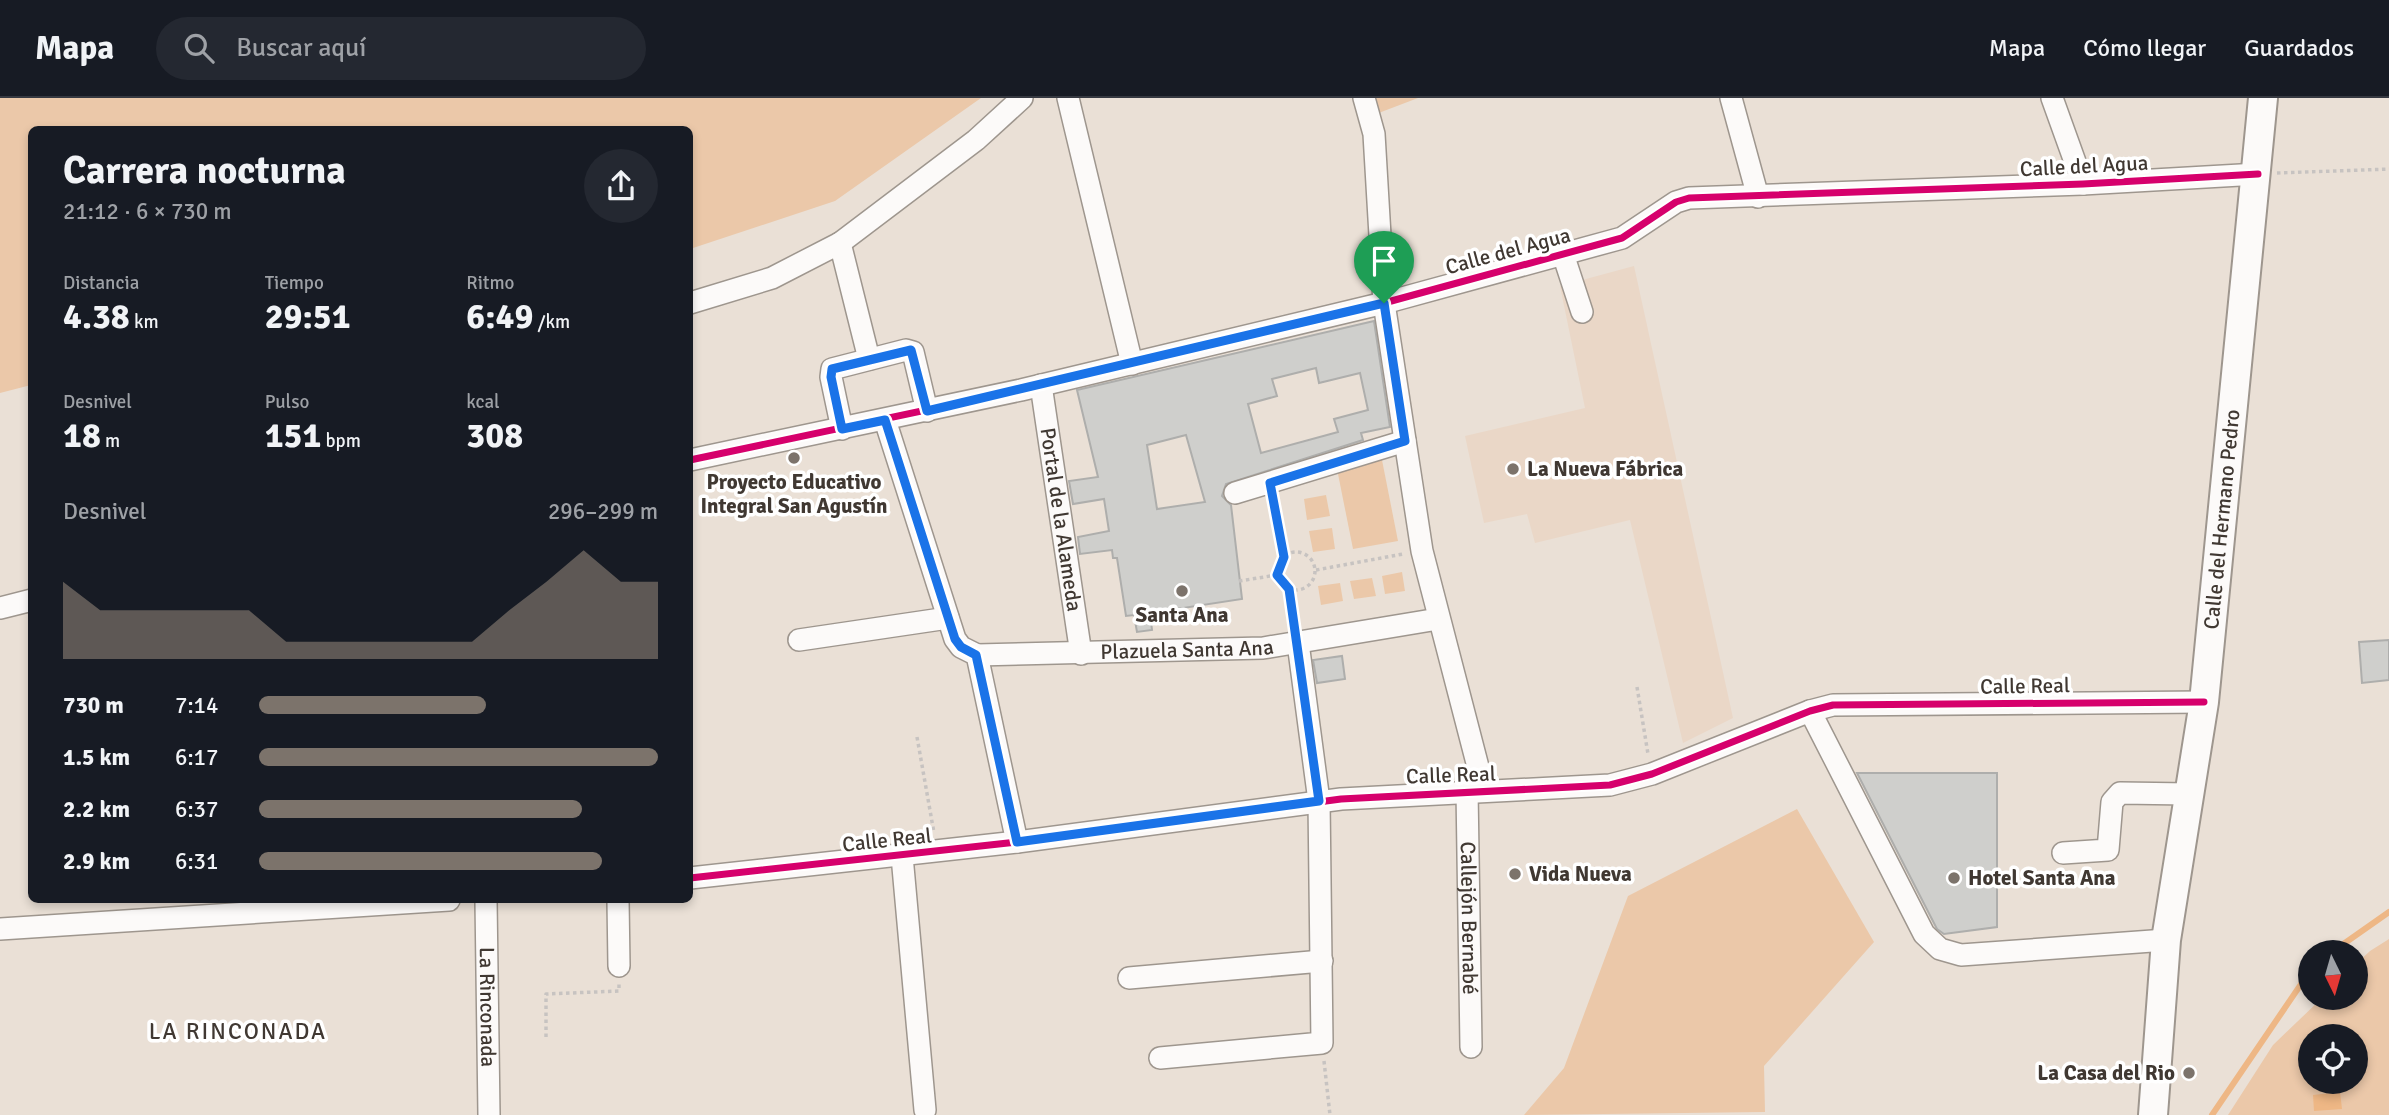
<!DOCTYPE html>
<html lang="es">
<head>
<meta charset="utf-8">
<style>
	body { margin:0; font-family:Signika,sans-serif; background:#242831; color:#f1f3f6; height:100vh; display:flex; flex-direction:column; font-size:26px; white-space:nowrap }
	* { box-sizing:border-box; margin:0 }
	p { font-size:23px; color:#9ea1a6 }
	.icon { flex:none; width:38px; height:38px; fill:none; stroke:currentColor; stroke-width:2; stroke-linecap:round; stroke-linejoin:round }
	.map { position:relative; flex:1; overflow:hidden }
	.side { position:absolute; left:28px; top:28px; width:665px; height:777px; display:flex; flex-direction:column; background:#171b24; border-radius:10px; box-shadow:0 4px 10px #0003 }
	.side>* { flex:none }
	.needle { width:46px; rotate:175deg }
	.tools { position:absolute; left:2298px; top:842px; display:grid; gap:14px }
	.tools a { display:grid; place-items:center; width:70px; height:70px; border-radius:50%; background:#171b24; box-shadow:0 4px 10px #0003; font-size:35px }
	.pin { position:absolute; display:grid; place-items:center; width:60px; height:60px; color:#fff; margin:-72px -30px; border-radius:50% 50% 50% 0; rotate:-45deg; box-shadow:0 0 7px #0007 }
	.pin .icon { rotate:45deg }
	.round { display:grid; place-items:center; flex:none; width:74px; height:74px; border-radius:37px; background:#242831 }
	.head { display:flex; align-items:center; justify-content:space-between; height:119px; padding:0 35px }
	h1 { font-size:38px; font-weight:700; line-height:52px }
	.figures { display:grid; grid-template-columns:repeat(3,1fr); gap:10px; height:119px; padding:7px 35px }
	.figures div { display:grid; align-content:center }
	.figures b { font-size:35px; font-weight:700 }
	.figures small { font-size:19px; font-weight:400 }
	.figures p { font-size:19px }
	.chart { height:196px; padding:14px 35px }
	.chart p { display:flex; justify-content:space-between }
	.chart svg { width:100%; height:126px; margin-top:7px; fill:#7c736b; opacity:.7 }
	ul { padding:0 35px; list-style:none; font-size:23px }
	li { display:grid; grid-template-columns:112px 84px 1fr; align-items:center; height:52px }
	li i { height:18px; border-radius:9px; background:#7c736b }
	header { display:flex; align-items:center; gap:42px; box-sizing:border-box; height:98px; padding:0 35px; background:#171b24; border-bottom:2px solid #363941 }
	header strong { font-size:33px }
	nav { display:flex; gap:38px; margin-inline-start:auto; font-size:24px }
	.search { width:490px; height:63px; background:#242831; display:flex; align-items:center; gap:18px; box-sizing:border-box; padding:0 24px; border-radius:38px; color:#9ea1a6; font-size:26px }
	.map>svg:first-child { display:block }
</style>
</head>
<body>
<header>
<strong>Mapa</strong>
<div class="search"><svg class="icon" aria-label="search" viewBox="0 0 24 24"><circle cx="10" cy="10" r="6"/><path d="M15 15l6 6"/></svg>Buscar aquí</div>
<nav><a>Mapa</a><a>Cómo llegar</a><a>Guardados</a></nav>
</header>
<div class="map">
<svg width="2389" height="1017" viewBox="0 0 2389 1017">
	<rect width="100%" height="100%" fill="#eae0d6"/>
	<polygon fill="#ead7c7" points="1634,168 1733,620 1683,645 1630,422 1535,445 1527,416 1484,425 1465,338 1585,310 1560,188"/>
	<g fill="#ebc8a9" fill-rule="evenodd">
		<polygon points="0,0 981,0 835,103 690,151 690,32 32,32 31,287 0,295"/>
		<polygon points="1370,0 1418,0 1376,16"/>
		<polygon points="1382,362 1398,443 1353,451 1337,371"/>
		<polygon points="1326,397 1330,418 1307,422 1304,401"/>
		<polygon points="1332,430 1335,451 1313,454 1309,433"/>
		<polygon points="1402,474 1405,493 1385,496 1382,478"/>
		<polygon points="1372,480 1376,498 1354,501 1350,483"/>
		<polygon points="1340,485 1343,503 1321,507 1318,488"/>
		<polygon points="1797,711 1874,844 1764,968 1765,1014 1524,1017 1564,970 1628,798"/>
		<path d="M2389 841V1017H2228L2273 947 2322 900H2356V866L2370 853ZM2310 938H2356V984H2310Z"/>
	</g>
	<polygon fill="#eeb785" points="2340,994 2342,1011 2314,1013 2313,997"/>
	<g fill="none" stroke-linecap="round" stroke-linejoin="round">
		<g stroke="#eeb785" stroke-width="6">
			<polyline points="2332,854 2389,814"/>
			<polyline points="2212,1017 2310,873"/>
		</g>
	</g>
	<g fill="#cfcfcc" stroke="#aeaeac" stroke-width="2" fill-rule="evenodd">
		<path d="M1374 223 1390 329 1361 335 1363 342 1226 386 1222 398 1231 407 1242 501 1150 515 1152 532 1137 534 1134 517 1126 518 1117 460H1113L1112 452 1080 456 1078 439 1109 433 1104 401 1073 406 1069 383 1098 379 1077 292ZM1316 270 1319 285 1360 275 1368 312 1334 321 1338 334 1261 355 1248 306 1277 298 1272 281ZM1186 337 1205 404 1157 411 1147 347Z"/>
		<polygon points="2389,542 2389,582 2362,585 2359,544"/>
		<polygon points="1342,558 1345,581 1317,585 1313,562"/>
		<polygon points="1857,675 1997,675 1997,829 1944,836 1937,831"/>
	</g>
	<g fill="none" stroke-linecap="round" stroke-linejoin="round">
		<g stroke="#9e968e" stroke-width="24">
			<g id="minor">
				<polyline points="1068,0 1132,266"/>
				<polyline points="1364,0 1374,36 1384,205 1422,453 1484,692"/>
				<polyline points="1731,0 1758,99"/>
				<polyline points="2052,0 2083,86"/>
				<polyline points="840,145 869,261"/>
				<polyline points="1563,156 1582,214"/>
				<polyline points="690,205 772,180 840,145 976,42 1022,0"/>
				<path id="s1" d="M1041 287 1081 556"/>
				<polyline points="885,322 955,541 961,549 977,557 1017,744"/>
				<polyline points="842,331 831,279 832,271 906,252 913,254 927,313"/>
				<polyline points="690,362 1021,292 1384,205 1622,140 1676,104 1689,100 2083,86 2258,76"/>
				<polyline points="1235,395 1405,343"/>
				<polyline points="0,510 32,502"/>
				<polyline points="799,542 948,520"/>
				<path id="s2" d="M977 557 1263 550 1438 521"/>
				<polyline points="1810,613 1924,836 1940,851 1961,857 2166,842"/>
				<path id="s3" d="M1467 692 1471 949"/>
				<polyline points="2063,755 2108,752 2112,704 2120,695 2189,696"/>
				<polyline points="902,758 925,1012"/>
				<polyline points="690,780 1017,744 1341,701 1610,687 1652,676 1810,613 1833,607 2204,604"/>
				<path id="s4" d="M486 802 489 1017"/>
				<polyline points="618,802 619,868"/>
				<polyline points="0,831 449,802"/>
				<polyline points="1129,880 1322,863"/>
				<polyline points="1160,960 1322,945 1319,703 1298,545"/>
			</g>
		</g>
		<g stroke="#9e968e" stroke-width="32">
			<g id="major">
				<path id="s5" d="M2153 1017 2166 842 2204 604 2263 0"/>
			</g>
		</g>
		<g stroke="#c7c3c1" stroke-width="3.5" stroke-dasharray="3.5 3.5" stroke-linecap="butt">
			<polyline points="2277,75 2389,71"/>
			<polyline points="1273,402 1284,459"/>
			<circle cx="1296" cy="473" r="19"/>
			<polyline points="1316,472 1403,456"/>
			<polyline points="1239,483 1277,477"/>
			<polyline points="1289,492 1295,525"/>
			<polyline points="1637,589 1648,656"/>
			<polyline points="917,639 934,735"/>
			<polyline points="546,939 546,896 619,893 619,886"/>
			<polyline points="1324,963 1330,1017"/>
		</g>
		<use href="#minor" stroke="#fcfaf9" stroke-width="21"/>
		<use href="#major" stroke="#fcfaf9" stroke-width="28"/>
		<g stroke="#fff" stroke-width="11">
			<g id="cycleway">
				<polyline points="690,362 1021,292 1384,205 1622,140 1676,104 1689,100 2083,86 2258,76"/>
				<polyline points="690,780 1017,744 1341,701 1610,687 1652,676 1810,613 1833,607 2204,604"/>
			</g>
		</g>
		<use href="#cycleway" stroke="#d6006c" stroke-width="7"/>
	</g>
	<g fill="none" stroke-linecap="round" stroke-linejoin="round">
		<g stroke="#fff" stroke-width="14">
			<polygon id="route" points="1384,205 1405,343 1270,385 1284,459 1277,477 1289,491 1319,703 1017,744 976,557 961,549 955,541 885,322 842,331 831,279 832,271 911,252 927,313"/>
		</g>
		<use href="#route" stroke="#1a73e8" stroke-width="9"/>
	</g>
	<g fill="#7c736b" stroke="#fff" stroke-width="2.5">
		<circle cx="794" cy="360" r="7"/>
		<circle cx="1513" cy="371" r="7"/>
		<circle cx="1182" cy="493" r="7"/>
		<circle cx="1515" cy="776" r="7"/>
		<circle cx="1954" cy="780" r="7"/>
		<circle cx="2189" cy="975" r="7"/>
	</g>
	<g text-anchor="middle" stroke-width="7" stroke-linejoin="round" paint-order="stroke">
		<g font-size="21" fill="#403832" stroke="#fff">
			<text transform="translate(2084 68) rotate(-3)" y="7">Calle del Agua</text>
			<text transform="translate(1508 153) rotate(-15)" y="7">Calle del Agua</text>
			<text dy="7" stroke="none"><textPath href="#s1" startOffset="136">Portal de la Alameda</textPath></text>
			<text dy="7" stroke="none"><textPath href="#s5" startOffset="600">Calle del Hermano Pedro</textPath></text>
			<text dy="7" stroke="none"><textPath href="#s2" startOffset="210">Plazuela Santa Ana</textPath></text>
			<text transform="translate(2025 588) rotate(-1)" y="7">Calle Real</text>
			<text transform="translate(1451 677) rotate(-2)" y="7">Calle Real</text>
			<text transform="translate(887 742) rotate(-6)" y="7">Calle Real</text>
			<text dy="7" stroke="none"><textPath href="#s3" startOffset="128">Callejón Bernabé</textPath></text>
			<text dy="7" stroke="none"><textPath href="#s4" startOffset="107">La Rinconada</textPath></text>
		</g>
		<g font-size="21" font-weight="bold" fill="#403832" stroke="#fff" text-anchor="start">
			<text x="1527" y="378">La Nueva Fábrica</text>
			<text x="794" y="391" text-anchor="middle">Proyecto Educativo<tspan x="794" dy="24">Integral San Agustín</tspan></text>
			<text x="1182" y="524" text-anchor="middle">Santa Ana</text>
			<text x="1529" y="783">Vida Nueva</text>
			<text x="1968" y="787">Hotel Santa Ana</text>
			<text x="2175" y="982" text-anchor="end">La Casa del Rio</text>
		</g>
		<g font-size="23" letter-spacing="2" fill="#403832" stroke="#fff">
			<text x="238" y="941">LA RINCONADA</text>
		</g>
	</g>
</svg>
<div class="tools">
<a><svg class="needle" viewBox="-14 -14 28 28"><path d="M0-13l5 13h-10z" fill="#e53935"/><path d="M0 13l5-13h-10z" fill="#9ea1a6"/></svg></a>
<a><svg class="icon" aria-label="locate" viewBox="0 0 24 24"><circle cx="12" cy="12" r="6"/><path d="M12 2v4M12 18v4M2 12h4M18 12h4"/></svg></a>
</div>
<div class="pin" style="left:1384px;top:205px;background:#1e9e55"><svg class="icon" aria-label="arrive" viewBox="0 0 24 24"><path d="M6 21V4h12l-3 4 3 4H6"/></svg></div>
<section class="side">
<div class="head"><div><h1>Carrera nocturna</h1><p>21:12 · 6 × 730 m</p></div><a class="round"><svg class="icon" aria-label="share" viewBox="0 0 24 24"><path d="M12 15V3M7 8l5-5 5 5M5 13v7h14v-7"/></svg></a></div>
<div class="figures">
<div><p>Distancia</p><b>4.38<small> km</small></b></div>
<div><p>Tiempo</p><b>29:51</b></div>
<div><p>Ritmo</p><b>6:49<small> /km</small></b></div>
</div>
<div class="figures">
<div><p>Desnivel</p><b>18<small> m</small></b></div>
<div><p>Pulso</p><b>151<small> bpm</small></b></div>
<div><p>kcal</p><b>308</b></div>
</div>
<div class="chart"><p><span>Desnivel</span>296–299 m</p>
<svg viewBox="0 0 160 44" preserveAspectRatio="none"><path d="M0 44V17L10 27L20 27L30 27L40 27L50 27L60 38L70 38L80 38L90 38L100 38L110 38L120 27L130 17L140 6L150 17L160 17V44z"/></svg>
</div>
<ul>
<li><b>730 m</b>7:14<i style="width:57%"></i></li>
<li><b>1.5 km</b>6:17<i style="width:100%"></i></li>
<li><b>2.2 km</b>6:37<i style="width:81%"></i></li>
<li><b>2.9 km</b>6:31<i style="width:86%"></i></li>
</ul>
</section>
</div>
</body>
</html>
